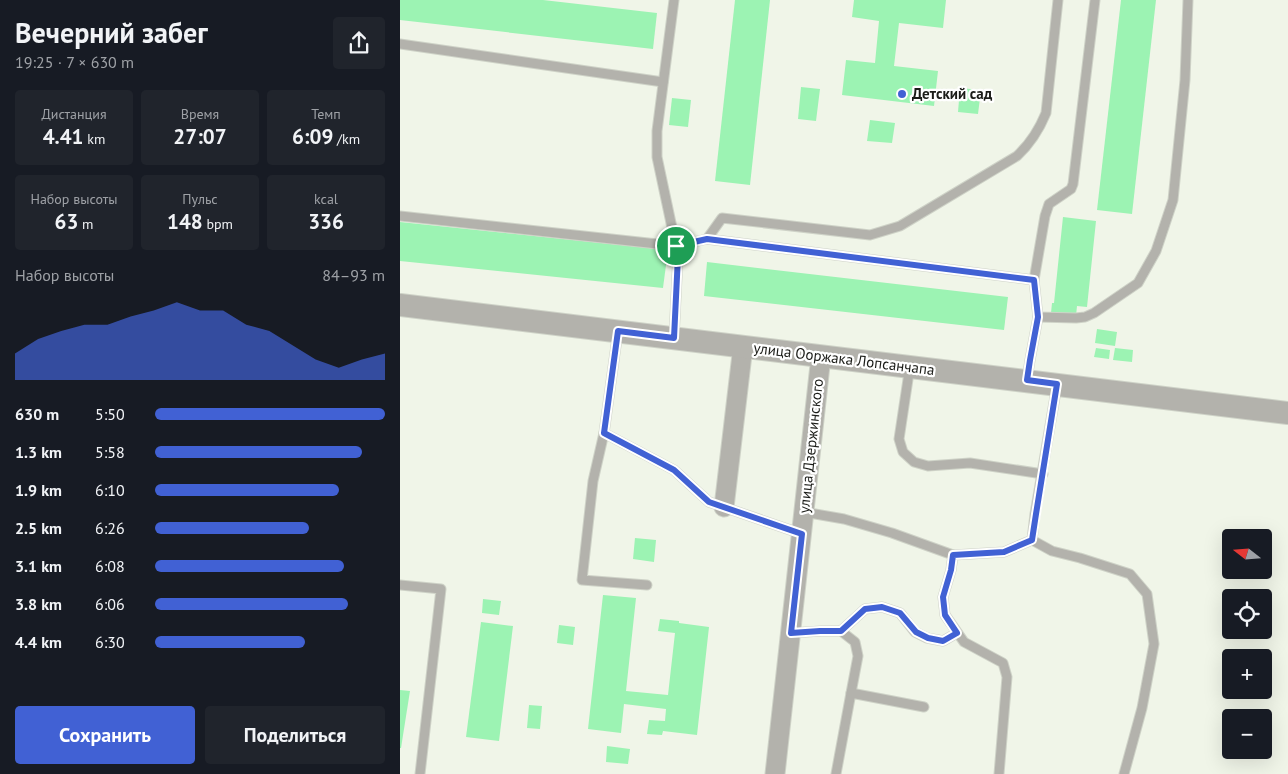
<!DOCTYPE html>
<html lang="ru">
<head>
<meta charset="utf-8">
<style>
	body { margin:0; font-family:"PT Sans",sans-serif; background:#20242c; color:#f1f3f6; height:100vh; display:flex; flex-direction:column; font-size:19px; white-space:nowrap }
	* { box-sizing:border-box; margin:0 }
	p { font-size:16px; color:#9ea1a6 }
	.icon { flex:none; width:28px; height:28px; fill:none; stroke:currentColor; stroke-width:2; stroke-linecap:round; stroke-linejoin:round }
	.map { position:relative; flex:1; overflow:hidden }
	.drawer { display:flex; flex-direction:column; background:#171b24; width:400px }
	.drawer>* { flex:none }
	.needle { width:32px; rotate:287deg }
	.fabs { position:absolute; left:822px; top:529px; display:grid; gap:10px }
	.fabs a { display:grid; place-items:center; width:50px; height:50px; border-radius:5px; background:#171b24; box-shadow:0 5px 20px #0002; font-size:25px }
	.pin { position:absolute; display:grid; place-items:center; width:42px; height:42px; color:#fff; margin:-21px; border:2px solid #fff; border-radius:50%; box-shadow:0 1px 5px #0007 }
	.round { display:grid; place-items:center; flex:none; width:52px; height:52px; border-radius:5px; background:#20242c }
	.head { display:flex; align-items:center; justify-content:space-between; height:85px; padding:0 15px }
	h1 { font-size:28px; font-weight:800; line-height:38px }
	.metrics { display:grid; grid-template-columns:repeat(3,1fr); gap:8px; height:85px; padding:5px 15px }
	.metrics div { display:grid; align-content:center; border-radius:5px; background:#20242c; text-align:center }
	.metrics b { font-size:21px; font-weight:800 }
	.metrics small { font-size:14px; font-weight:400 }
	.metrics p { font-size:14px }
	.chart { height:140px; padding:10px 15px }
	.chart p { display:flex; justify-content:space-between }
	.chart svg { width:100%; height:90px; margin-top:5px; fill:#4161d4; opacity:.7 }
	.action { display:flex; gap:10px; margin-top:auto; padding:10px 15px }
	.action a { flex:1; height:58px; border-radius:5px; background:#4161d4; color:#fff; font-size:20px; font-weight:800; line-height:58px; text-align:center }
	.action a+a { background:#20242c; color:#f1f3f6 }
	ul { padding:0 15px; list-style:none; font-size:16px }
	li { display:grid; grid-template-columns:80px 60px 1fr; align-items:center; height:38px }
	li i { height:12px; border-radius:6px; background:#4161d4 }
	main { display:flex; flex:1; min-height:0 }
	.map>svg:first-child { display:block }
</style>
</head>
<body>
<main>
<section class="drawer">
<div class="head"><div><h1>Вечерний забег</h1><p>19:25 · 7 × 630 m</p></div><a class="round"><svg class="icon" aria-label="share" viewBox="0 0 24 24"><path d="M12 15V3M7 8l5-5 5 5M5 13v7h14v-7"/></svg></a></div>
<div class="metrics">
<div><p>Дистанция</p><b>4.41<small> km</small></b></div>
<div><p>Время</p><b>27:07</b></div>
<div><p>Темп</p><b>6:09<small> /km</small></b></div>
</div>
<div class="metrics">
<div><p>Набор высоты</p><b>63<small> m</small></b></div>
<div><p>Пульс</p><b>148<small> bpm</small></b></div>
<div><p>kcal</p><b>336</b></div>
</div>
<div class="chart"><p><span>Набор высоты</span>84–93 m</p>
<svg viewBox="0 0 160 44" preserveAspectRatio="none"><path d="M0 44V31L10 24L20 20L30 17L40 17L50 13L60 10L70 6L80 10L90 10L100 17L110 20L120 27L130 34L140 38L150 34L160 31V44z"/></svg>
</div>
<ul>
<li><b>630 m</b>5:50<i style="width:100%"></i></li>
<li><b>1.3 km</b>5:58<i style="width:90%"></i></li>
<li><b>1.9 km</b>6:10<i style="width:80%"></i></li>
<li><b>2.5 km</b>6:26<i style="width:67%"></i></li>
<li><b>3.1 km</b>6:08<i style="width:82%"></i></li>
<li><b>3.8 km</b>6:06<i style="width:84%"></i></li>
<li><b>4.4 km</b>6:30<i style="width:65%"></i></li>
</ul>
<div class="action"><a>Сохранить</a><a>Поделиться</a></div>
</section>
<div class="map">
<svg width="888" height="774" viewBox="0 0 888 774">
	<rect width="100%" height="100%" fill="#f0f5e8"/>
	<g fill="#9cf3b3">
		<polygon points="0,0 143,0 257,13 253,49 0,20"/>
		<polygon points="335,0 370,0 350,185 315,181"/>
		<polygon points="454,0 546,0 543,28 499,23 494,66 538,71 534,106 442,95 446,60 475,63 479,21 452,17"/>
		<polygon points="721,0 756,0 732,214 697,210"/>
		<polygon points="401,87 420,89 416,121 398,119"/>
		<polygon points="560,88 581,90 578,114 558,112"/>
		<polygon points="272,98 291,100 288,127 269,125"/>
		<polygon points="470,120 495,123 492,143 467,141"/>
		<polygon points="663,217 696,221 687,307 677,306 676,316 651,313 652,303 654,303"/>
		<polygon points="0,222 268,250 263,288 0,261"/>
		<polygon points="307,262 608,297 604,330 304,296"/>
		<polygon points="697,329 717,332 715,346 695,343"/>
		<polygon points="696,348 710,350 709,359 694,357"/>
		<polygon points="715,348 733,350 732,362 713,360"/>
		<polygon points="235,538 256,540 254,562 233,559"/>
		<polygon points="203,595 236,598 226,691 268,695 275,633 258,631 260,619 279,621 279,623 309,627 297,735 263,731 262,735 247,734 249,720 265,721 266,709 224,704 221,733 188,729"/>
		<polygon points="83,599 101,601 99,615 82,613"/>
		<polygon points="81,622 113,626 99,741 66,737"/>
		<polygon points="159,625 175,627 173,645 157,643"/>
		<polygon points="0,690 10,691 1,748 0,748"/>
		<polygon points="129,705 142,706 140,729 127,728"/>
		<polygon points="207,746 230,749 228,764 206,762"/>
	</g>
	<g fill="none" stroke-linecap="round" stroke-linejoin="round">
		<g stroke="#ced2c7" stroke-width="11">
			<g id="service">
				<polyline points="274,0 257,131 257,157 278,256 274,338"/>
				<polyline points="0,44 263,82"/>
				<polyline points="0,216 276,246 307,239 634,280"/>
				<path d="M307 239 322 218 470 235 500 226 617 156C630 144 639 130 646 113L658 0"/>
				<polyline points="638,317 676,318 685,317 694,313 738,283 756,251 773,200 785,80 788,0"/>
				<polyline points="218,331 204,433 274,470 309,502 402,534"/>
				<polyline points="510,366 499,439 503,452 514,462 528,466 570,463 643,474"/>
				<polyline points="627,380 630,360 638,317 634,280 645,216 649,204 671,189 673,184 695,0"/>
				<polyline points="204,433 193,481 182,580 247,585"/>
				<polyline points="404,512 444,519 492,533 553,555"/>
				<polyline points="632,540 652,551 680,558 730,574 747,594 754,644 742,708 724,774"/>
				<polyline points="0,585 41,589 20,774"/>
				<polyline points="441,631 465,609 482,607 500,613 515,632 527,638 543,641 557,633"/>
				<polyline points="391,633 421,631 441,631 455,642 458,656 451,693"/>
				<polyline points="436,774 451,693 524,707"/>
				<polyline points="599,774 607,677 603,663 564,642 545,615 543,597 551,570 553,555 604,552 632,540 635,514 657,385"/>
			</g>
		</g>
		<g stroke="#ced2c7" stroke-width="21">
			<g id="minor">
				<polyline points="324,507 343,346"/>
				<polyline points="375,774 421,356"/>
			</g>
		</g>
		<g stroke="#ced2c7" stroke-width="24">
			<polyline id="tertiary" points="0,305 888,413"/>
		</g>
		<use href="#service" stroke="#b3b2ac" stroke-width="9"/>
		<use href="#minor" stroke="#b3b2ac" stroke-width="19"/>
		<use href="#tertiary" stroke="#b3b2ac" stroke-width="22"/>
	</g>
	<g fill="none" stroke-linecap="round" stroke-linejoin="round">
		<g stroke="#fff" stroke-width="10">
			<polygon id="route" points="307,239 634,280 638,317 630,360 627,380 657,384 636,514 632,540 604,552 553,555 551,570 543,597 545,615 557,633 543,641 528,638 516,632 500,613 482,607 465,609 441,631 420,631 391,633 402,534 309,502 274,470 204,433 218,331 274,338 278,256 276,246"/>
		</g>
		<use href="#route" stroke="#4161d4" stroke-width="6"/>
	</g>
	<circle fill="#4161d4" stroke="#fff" stroke-width="2" cx="502" cy="94" r="5"/>
	<g text-anchor="middle" stroke-width="4.5" stroke-linejoin="round" paint-order="stroke">
		<g font-size="15" font-weight="bold" fill="#1b1c18" stroke="#fff" text-anchor="start">
			<text x="512" y="99">Детский сад</text>
		</g>
		<g font-size="15" fill="#1b1c18" stroke="#fff">
			<text transform="translate(444 359) rotate(7)" y="5">улица Ооржака Лопсанчапа</text>
			<text transform="translate(411 446) rotate(-84)" y="5">улица Дзержинского</text>
		</g>
	</g>
</svg>
<div class="fabs">
<a><svg class="needle" viewBox="-14 -14 28 28"><path d="M0-13l5 13h-10z" fill="#e53935"/><path d="M0 13l5-13h-10z" fill="#9ea1a6"/></svg></a>
<a><svg class="icon" aria-label="locate" viewBox="0 0 24 24"><circle cx="12" cy="12" r="6"/><path d="M12 2v4M12 18v4M2 12h4M18 12h4"/></svg></a>
<a>+</a>
<a>−</a>
</div>
<div class="pin" style="left:276px;top:246px;background:#1e9e55"><svg class="icon" aria-label="arrive" viewBox="0 0 24 24"><path d="M6 21V4h12l-3 4 3 4H6"/></svg></div>
</div>
</main>
</body>
</html>
